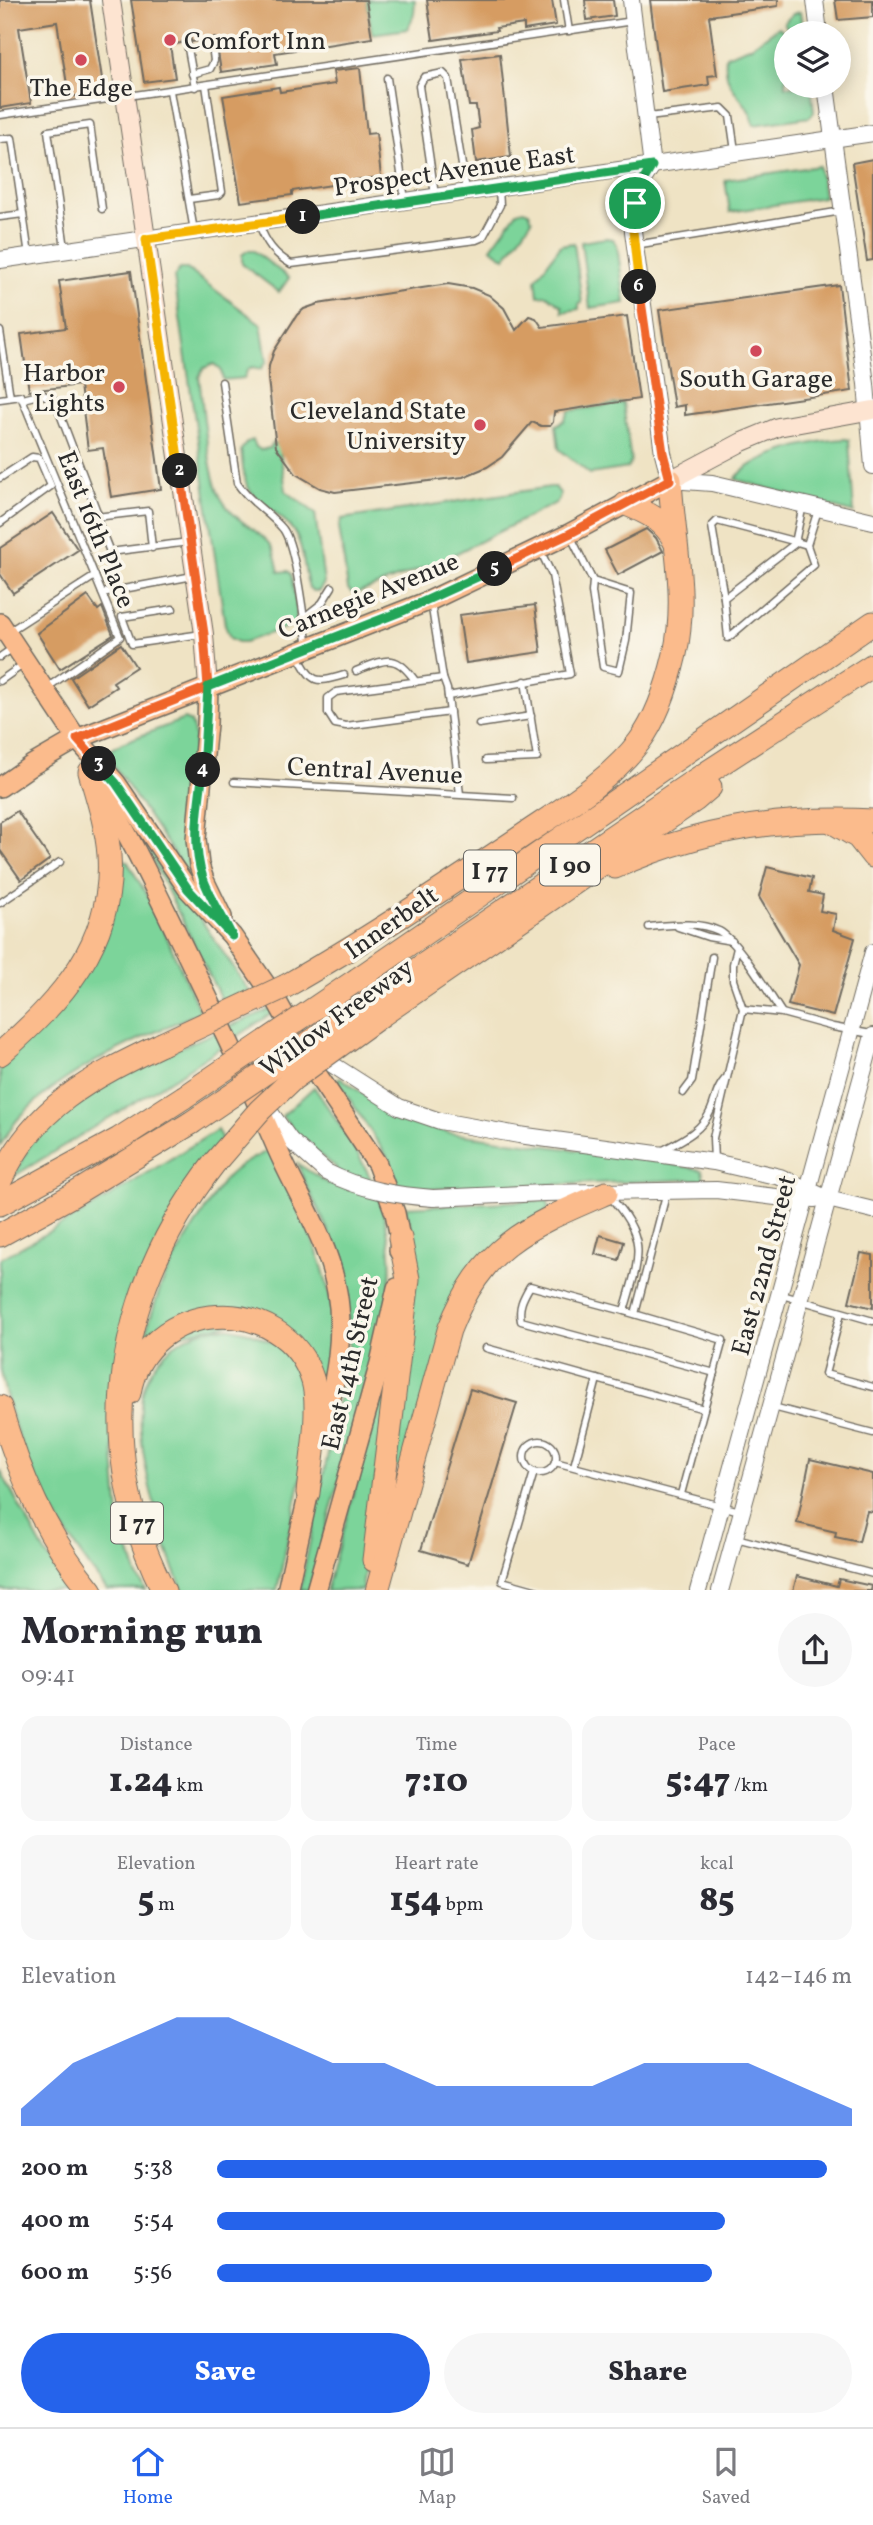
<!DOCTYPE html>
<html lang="en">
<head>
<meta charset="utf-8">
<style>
	body { margin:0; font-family:Vollkorn,serif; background:#f7f7f7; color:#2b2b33; height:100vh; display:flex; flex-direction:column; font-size:26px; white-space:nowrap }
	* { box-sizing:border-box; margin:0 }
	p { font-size:23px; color:#7c7c81 }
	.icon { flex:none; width:38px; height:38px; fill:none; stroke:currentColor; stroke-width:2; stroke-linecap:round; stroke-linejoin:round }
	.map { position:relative; height:1590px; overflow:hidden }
	.sheet { display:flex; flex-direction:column; background:#fff; flex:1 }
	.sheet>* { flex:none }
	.tools { position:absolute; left:774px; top:21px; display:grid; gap:14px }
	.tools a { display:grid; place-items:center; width:77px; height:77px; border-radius:50%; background:#fff; box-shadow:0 4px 18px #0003; font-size:35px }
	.pin { position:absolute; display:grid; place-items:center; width:60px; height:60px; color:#fff; margin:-30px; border:4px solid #fff; border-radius:50%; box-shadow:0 2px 7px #0007 }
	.km { position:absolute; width:35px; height:35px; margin:-18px; border-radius:50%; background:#222; color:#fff; font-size:19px; line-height:35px; text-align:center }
	.round { display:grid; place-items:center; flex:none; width:74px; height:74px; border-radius:37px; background:#f7f7f7 }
	.headline { display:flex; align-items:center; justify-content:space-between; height:119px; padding:0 21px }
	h1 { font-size:38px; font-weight:800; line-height:52px }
	.stats { display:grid; grid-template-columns:repeat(3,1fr); gap:10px; height:119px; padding:7px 21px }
	.stats div { display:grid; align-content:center; border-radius:18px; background:#f7f7f7; text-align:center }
	.stats b { font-size:35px; font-weight:800 }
	.stats small { font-size:19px; font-weight:400 }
	.stats p { font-size:19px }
	.chart { height:196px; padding:14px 21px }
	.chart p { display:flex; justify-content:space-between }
	.chart svg { width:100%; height:126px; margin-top:7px; fill:#2563eb; opacity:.7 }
	.action { display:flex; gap:14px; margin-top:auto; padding:14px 21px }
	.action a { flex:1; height:80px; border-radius:42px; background:#2563eb; color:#fff; font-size:28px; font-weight:800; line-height:80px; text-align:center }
	.action a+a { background:#f7f7f7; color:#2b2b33 }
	ul { padding:0 21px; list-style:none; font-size:23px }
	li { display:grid; grid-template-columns:112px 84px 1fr; align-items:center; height:52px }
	li i { height:18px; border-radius:9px; background:#2563eb }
	.tabs { display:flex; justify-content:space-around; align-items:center; height:98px; border-top:2px solid #e1e1e2; background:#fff; font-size:19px; color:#7c7c81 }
	.tabs a { display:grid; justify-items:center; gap:4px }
	.tabs .active { color:#2563eb }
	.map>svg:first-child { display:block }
</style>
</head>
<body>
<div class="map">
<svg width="873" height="1591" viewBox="0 0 873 1591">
	<rect width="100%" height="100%" fill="#fbf7ec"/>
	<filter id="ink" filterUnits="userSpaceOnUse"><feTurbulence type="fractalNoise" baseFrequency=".0143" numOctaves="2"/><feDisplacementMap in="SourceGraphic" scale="14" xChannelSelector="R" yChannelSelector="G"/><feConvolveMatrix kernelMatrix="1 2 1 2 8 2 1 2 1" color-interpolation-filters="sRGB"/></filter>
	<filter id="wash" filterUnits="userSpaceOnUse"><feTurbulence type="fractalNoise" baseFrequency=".00686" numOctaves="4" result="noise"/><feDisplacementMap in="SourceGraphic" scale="28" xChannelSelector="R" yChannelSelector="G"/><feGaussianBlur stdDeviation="1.57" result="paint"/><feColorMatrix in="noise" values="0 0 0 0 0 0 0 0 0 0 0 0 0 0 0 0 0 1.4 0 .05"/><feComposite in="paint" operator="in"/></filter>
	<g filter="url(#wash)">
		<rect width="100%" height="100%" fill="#efe3c4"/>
		<g fill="#7bd49a" stroke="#538062" stroke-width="2">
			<polygon points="366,0 415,0 414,14 408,29 372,34"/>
			<polygon points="800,12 803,33 791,33 784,23 793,14"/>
			<path d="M779 27 786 33V86H811L814 112 810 117 754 125C748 95 722 93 726 56L752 46Z"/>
			<polygon points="819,166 824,197 730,212 725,180"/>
			<polygon points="523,210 529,212 532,220 505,258 491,248 517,212"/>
			<polygon points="606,238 613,239 617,245 625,303 590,308 581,242"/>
			<polygon points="574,243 582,303 579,304 579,309 562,312 562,306 547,295 538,296 536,279 561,245"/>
			<polygon points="247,251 254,251 289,278 279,292 242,264 242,255"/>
			<path d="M180 269H187L261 324 267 361 261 369 253 367 248 369 244 378 223 380 221 370 214 364 204 368 199 377C203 406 208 475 221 498 235 523 258 528 271 546 276 554 277 564 279 572L288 571 291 574 297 612 296 624 245 642H238L230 638 225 625 174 277Z"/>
			<polygon points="623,403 631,461 628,468 590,474 559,449 556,425 564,421 569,411"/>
			<path d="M846 439 849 440 854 513 735 479C754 454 816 440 846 439Z"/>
			<path d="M253 440 256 447 261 450 269 448 273 443 279 445 286 491 315 513 324 583 319 591H313L309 588C303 570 305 551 296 535 284 514 257 504 248 487 242 477 243 461 241 450L247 442Z"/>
			<polygon points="550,487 555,487 560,493 559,500 554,504 439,562 358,593 352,593 348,589 339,527 342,519"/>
			<polygon points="184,719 191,722 195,737 185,835 189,876 111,761 109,751 122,743"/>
			<polygon points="155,852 250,992 223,1003 149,853"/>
			<path d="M118 859 127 861 152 904 200 1012C141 1038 62 1070 18 1119 11 1127 6 1137 0 1146V1060L67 1000Z"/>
			<polygon points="275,1007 277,1010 179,1075 14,1176 36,1133 94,1084"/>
			<path d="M340 1077C374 1104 408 1120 449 1133L651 1160 702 1170 704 1179 433 1189 400 1188 388 1158 337 1080Z"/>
			<path d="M314 1087C363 1159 399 1207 389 1298L309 1590H300L349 1350C350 1307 342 1263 325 1223 316 1204 304 1184 298 1164L329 1184 336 1167 308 1146 282 1116Z"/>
			<path d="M217 1130 222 1139 168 1222 112 1431 119 1518 137 1575 146 1590H107C57 1527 15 1452 1 1371 0 1359 0 1346 0 1334 0 1309 0 1284 0 1259L93 1207Z"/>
			<path d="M270 1150C296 1203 326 1256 333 1316 335 1339 328 1372 325 1396L263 1317 149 1341 144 1337 161 1286 173 1261 219 1187C232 1168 249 1160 270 1150Z"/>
			<polygon points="548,1200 548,1210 478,1265 405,1468 395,1467 415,1272 410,1223 405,1207"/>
			<path d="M215 1328H231L248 1332 272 1342 281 1347 308 1385 310 1436 277 1590 183 1591C163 1544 127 1430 146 1382 159 1351 183 1334 215 1328Z"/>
			<polygon points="383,1387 388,1388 362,1590 326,1591"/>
			<polygon points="0,1470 44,1551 70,1590 0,1590"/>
		</g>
		<g id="blocks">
			<g fill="#d69c62">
				<polygon points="0,0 90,0 104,92 69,97 57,22 19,28 31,103 0,108"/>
				<polygon points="131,0 366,0 372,38 275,53 277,64 221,72 216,38 192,42 190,38 185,38 181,43 170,45 175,78 144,82"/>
				<polygon points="427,0 552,0 556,25 524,30 524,24 496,28 497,31 433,40"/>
				<polygon points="585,0 613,0 615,16 587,20"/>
				<polygon points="650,0 778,0 778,6 709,16 717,75 708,76 709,85 662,92"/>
				<polygon points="835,0 873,0 873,17 838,20"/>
				<polygon points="500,54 511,157 476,162 472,130 479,128 476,106 469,106 462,59"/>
				<polygon points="360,68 367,134 376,133 381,177 345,181 345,183 292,191 292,195 241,202 223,96 279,87 280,92 335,84 333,71"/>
				<polygon points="873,159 873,260 867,261 852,163"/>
				<polygon points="131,271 161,489 111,497 103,448 88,450 80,385 29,391 21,334 66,328 59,281"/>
				<polygon points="448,284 472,288 489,295 504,308 516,330 529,316 536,318 542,327 627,316 639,399 554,412 553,422 550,426 541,426 532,422 502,457 487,467 463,477 335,492 320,488 296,474 276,447 268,379 269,366 274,351 297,315 304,309 318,304"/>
				<polygon points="839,285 852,391 685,415 685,405 674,407 659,310"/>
				<polygon points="53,513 78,550 13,593 0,574 0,548"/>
				<polygon points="646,529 656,538 663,551 618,575 605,550"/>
				<polygon points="88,596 98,610 102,607 113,635 60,669 37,633"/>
				<polygon points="535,605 541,652 466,663 459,615"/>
				<polygon points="121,644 136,667 113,682 116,687 88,705 71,678"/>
				<polygon points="17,811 50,859 21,880 0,850 0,822"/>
				<polygon points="767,867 812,878 809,892 823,895 820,911 836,914 833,930 855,938 833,1016 788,1005 799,965 759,897"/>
				<polygon points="600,1235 624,1242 619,1260 595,1254"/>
				<polygon points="861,1253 873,1255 873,1308 849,1302"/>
				<polygon points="470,1389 517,1403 468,1564 421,1550"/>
				<polygon points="810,1459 873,1474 873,1512 867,1511 859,1542 835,1537 836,1532 797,1523"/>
				<polygon points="797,1576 837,1586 839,1579 872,1586 871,1591 793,1591"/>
			</g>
		</g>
	</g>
	<g filter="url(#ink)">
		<use href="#blocks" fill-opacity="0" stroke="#706b61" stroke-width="2"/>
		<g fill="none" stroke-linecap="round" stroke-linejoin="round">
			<g stroke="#706b61" stroke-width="9">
				<g id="service">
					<polyline points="564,0 569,31"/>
					<polyline points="187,43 195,87"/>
					<polyline points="192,74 210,69 214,61 213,53"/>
					<polyline points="387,78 405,200"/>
					<polyline points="170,91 194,231"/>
					<polyline points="0,115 633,21"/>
					<polyline points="648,117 722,108 730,116 735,151"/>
					<polyline points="0,139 12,138 29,255"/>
					<polyline points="435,195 419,86 424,77 443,73 448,78 466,190"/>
					<polyline points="189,199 219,195 222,192 206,85"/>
					<polyline points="0,217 23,214"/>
					<path d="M259 224C266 243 274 254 291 264L476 240 483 237 500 205 499 189"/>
					<polyline points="635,245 842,211"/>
					<polyline points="65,248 48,131 90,125 102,209"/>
					<polyline points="0,331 10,397"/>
					<path d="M222 382 237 483C249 502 269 512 283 529 296 546 304 622 308 647"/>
					<polyline points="0,399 21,396 120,637 45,689"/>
					<polyline points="23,399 42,394 55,401 99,517"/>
					<polyline points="0,478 32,457 39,458 51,486 0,523"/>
					<polyline points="803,505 796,538 797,542 807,545 818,510"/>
					<polyline points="570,535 593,581 592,592 603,667 619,671 626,641 631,593 593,581"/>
					<polyline points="797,542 724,598 728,638 814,565 807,545"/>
					<polyline points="152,548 148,511 96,517 110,552 189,542"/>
					<polyline points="102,593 193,576"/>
					<polyline points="724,598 712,526 717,521 797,542"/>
					<polyline points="431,602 443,678 447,689 460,794"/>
					<polyline points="173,609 122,617 132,644 202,634"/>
					<polyline points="303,618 322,603 332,587"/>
					<polyline points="8,632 95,576"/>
					<path d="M298 656C313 683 314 684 344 675"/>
					<polyline points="0,657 13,648"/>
					<path d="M356 671C386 659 396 652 416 682"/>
					<polyline points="443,678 336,692 328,698 328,713 335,724 346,726 450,712"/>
					<polyline points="0,681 24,664"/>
					<polyline points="448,696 570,674 552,575 541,552"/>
					<polyline points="479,724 531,716"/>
					<polyline points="486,760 537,758 525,681"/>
					<polyline points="234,782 513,798"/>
					<polyline points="0,903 60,862"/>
					<path d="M649 927C671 925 698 921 719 931 739 942 768 992 782 1013"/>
					<polyline points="678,927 708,937 732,941"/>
					<polyline points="743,1009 782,1013 833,1027 871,1034"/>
					<polyline points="683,1093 692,1081 712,957"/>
					<path d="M663 1150C682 1140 702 1131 711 1110 716 1098 716 1089 725 1079"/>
					<polyline points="714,1161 713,1138 743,1009 733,980 733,964 737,948"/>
					<path d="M609 1196C650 1239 639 1259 624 1311L723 1340 704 1409"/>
					<polyline points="782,1295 873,1321"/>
					<path d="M624 1311 530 1286C523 1298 518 1307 521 1321L715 1373"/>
					<polyline points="841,1313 825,1374 873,1387"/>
					<polyline points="635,1314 667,1191"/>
					<polyline points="486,1348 704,1409 681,1494"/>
					<polyline points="773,1407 873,1433"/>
					<circle cx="540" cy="1457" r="16"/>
					<polyline points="555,1462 740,1511"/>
					<polyline points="574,1466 597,1379"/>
					<polyline points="534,1472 502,1581 538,1591"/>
					<polyline points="736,1538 873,1574"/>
				</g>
			</g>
			<g stroke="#706b61" stroke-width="18">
				<g id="tertiary">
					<polyline points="631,0 652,166 640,185 633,217 633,231 663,453 670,480 712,483 873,521"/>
					<polyline points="815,0 819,33"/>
					<polyline points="826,86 866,384 873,466"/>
					<polyline points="0,260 873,133"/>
					<polyline points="318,1051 333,1065 399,1107 440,1121 519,1135 714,1162 780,1177 828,1199 873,1210"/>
					<polyline points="262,1101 290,1140 326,1172"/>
					<polyline points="433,1198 544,1193 716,1190 776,1197 815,1199"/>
					<polyline points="698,1591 873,952"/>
					<polyline points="720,1591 873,1036"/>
				</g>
			</g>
			<g stroke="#706b61" stroke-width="20">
				<g id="secondary">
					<polyline points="111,0 204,634 208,687"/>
					<polyline points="670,480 742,442 778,427 873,410"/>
				</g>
			</g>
			<g stroke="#706b61" stroke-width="22">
				<g id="primary">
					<polyline points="0,623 77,739 116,783 188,889 232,936 275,998 318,1076 377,1164 395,1213 400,1238 399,1251"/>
					<polyline points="208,687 207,724 196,839 199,865 204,880 222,917"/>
					<path d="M98 784C128 832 152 883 177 934 211 1004 245 1074 276 1146 297 1195 328 1239 337 1292 346 1342 332 1391 322 1439"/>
					<polyline points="0,787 32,765 77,739 431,600 569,534 670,480"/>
					<polyline points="287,1591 312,1478"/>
					<polyline points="316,1591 380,1363 397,1288"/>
				</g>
			</g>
			<g stroke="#706b61" stroke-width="25">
				<g id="motorway">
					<path d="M626 504C646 512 666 521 675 542"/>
					<polyline points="831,821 858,837 873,856"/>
					<path d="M615 867C696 830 784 816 873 821"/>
					<polyline points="358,979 873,623"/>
					<path d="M286 986C365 941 440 891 515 841 557 812 607 784 639 742 658 717 668 684 675 654 688 596 673 538 670 480"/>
					<polyline points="372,1000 688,785 873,665"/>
					<polyline points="383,1014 695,800 710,787"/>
					<path d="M0 1054C61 1000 115 943 109 855 107 827 98 799 90 772"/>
					<path d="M0 1181C34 1106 91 1078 162 1044"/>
					<polyline points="0,1204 119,1139 184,1097"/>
					<polyline points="0,1235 71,1196 191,1123"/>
					<path d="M129 1393C145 1297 285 1289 313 1381 321 1410 311 1462 308 1493"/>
					<path d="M0 1407C19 1474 46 1536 91 1591"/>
					<polyline points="374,1560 408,1279 400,1238"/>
					<path d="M164 1591C88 1444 117 1288 216 1161"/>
					<path d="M377 1591 449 1330C483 1244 527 1227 606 1193"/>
				</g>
			</g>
			<use href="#service" stroke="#fff" stroke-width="6"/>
			<use href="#tertiary" stroke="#fff" stroke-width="16"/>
			<use href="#secondary" stroke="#fde4d1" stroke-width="18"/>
			<use href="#primary" stroke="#fbbb8c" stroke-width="19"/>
			<use href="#motorway" stroke="#fbbb8c" stroke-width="23"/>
			<g stroke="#706b61" stroke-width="18" stroke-linecap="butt">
				<path id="tertiary-bridge" d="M326 1172C362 1190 394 1195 433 1198"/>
			</g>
			<g stroke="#706b61" stroke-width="25" stroke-linecap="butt">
				<g id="motorway-bridge">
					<polyline points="162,1044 286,986"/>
					<polyline points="184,1097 358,979"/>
					<polyline points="191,1123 372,1000"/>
					<polyline points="216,1161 260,1110 294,1078 383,1014"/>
				</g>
			</g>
			<use href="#tertiary-bridge" stroke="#fff" stroke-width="16"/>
			<use href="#motorway-bridge" stroke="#fbbb8c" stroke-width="23"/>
		</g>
	</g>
	<g fill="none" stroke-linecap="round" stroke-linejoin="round" filter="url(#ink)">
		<g stroke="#fff" stroke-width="14">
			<polyline id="split-1" points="303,217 652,166 640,186 635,203"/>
		</g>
		<g stroke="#fff" stroke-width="14">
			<polyline id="split-2" points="180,471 146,239 303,217"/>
		</g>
		<g stroke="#fff" stroke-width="14">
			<polyline id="split-3" points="99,764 77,739 208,687 204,634 180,471"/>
		</g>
		<g stroke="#fff" stroke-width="14">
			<path id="split-4" d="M99 764 116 783 188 889 232 936C223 917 210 898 203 878 191 843 199 805 203 770"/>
		</g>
		<g stroke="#fff" stroke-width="14">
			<polyline id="split-5" points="203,770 208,687 405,610 495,569"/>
		</g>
		<g stroke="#fff" stroke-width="14">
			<polyline id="split-6" points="495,569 569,534 670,480 663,453 639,287"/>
		</g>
		<g stroke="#fff" stroke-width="14">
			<polyline id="split-7" points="635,203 633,231 639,287"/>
		</g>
		<use href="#split-1" stroke="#22a559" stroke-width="9"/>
		<use href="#split-2" stroke="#f5b400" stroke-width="9"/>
		<use href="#split-3" stroke="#f0652b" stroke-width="9"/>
		<use href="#split-4" stroke="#22a559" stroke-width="9"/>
		<use href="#split-5" stroke="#22a559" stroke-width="9"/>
		<use href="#split-6" stroke="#f0652b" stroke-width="9"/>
		<use href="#split-7" stroke="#f5b400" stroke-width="9"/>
	</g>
	<g fill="#d1495b" stroke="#fbf7ec" stroke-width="2.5">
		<circle cx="170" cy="40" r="7"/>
		<circle cx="81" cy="60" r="7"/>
		<circle cx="756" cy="351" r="7"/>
		<circle cx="119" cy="387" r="7"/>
		<circle cx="480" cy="425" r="7"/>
	</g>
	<g text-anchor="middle" stroke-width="7" stroke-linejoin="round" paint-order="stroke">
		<g fill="#fbf7ec" stroke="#696865" stroke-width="2">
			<rect x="540" y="844.5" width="60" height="41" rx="5"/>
			<rect x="464" y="850.5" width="52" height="41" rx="5"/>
			<rect x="111" y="1502.5" width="52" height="41" rx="5"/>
		</g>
		<g font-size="24" font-weight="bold" fill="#2b2b2b">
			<text x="570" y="873">I 90</text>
			<text x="490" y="879">I 77</text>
			<text x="137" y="1531">I 77</text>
		</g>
		<g font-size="26" fill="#2b2b2b" stroke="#fbf7ec">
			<text x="184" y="49" text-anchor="start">Comfort Inn</text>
			<text x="81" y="96">The Edge</text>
			<text x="105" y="381" text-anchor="end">Harbor<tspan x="105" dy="30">Lights</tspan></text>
			<text x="756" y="387">South Garage</text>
			<text x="466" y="419" text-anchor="end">Cleveland State<tspan x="466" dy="30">University</tspan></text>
		</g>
		<g font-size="26" fill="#2b2b2b" stroke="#fbf7ec">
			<text transform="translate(454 170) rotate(-8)" y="9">Prospect Avenue East</text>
			<text transform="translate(97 529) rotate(68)" y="9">East 16th Place</text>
			<text transform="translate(368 595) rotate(-22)" y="9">Carnegie Avenue</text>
			<text transform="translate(375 770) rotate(3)" y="9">Central Avenue</text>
			<text transform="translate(391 922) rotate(-35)" y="9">Innerbelt</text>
			<text transform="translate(336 1017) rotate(-36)" y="9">Willow Freeway</text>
			<text transform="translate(763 1265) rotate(-75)" y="9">East 22nd Street</text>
			<text transform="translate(349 1363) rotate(-77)" y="9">East 14th Street</text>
		</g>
	</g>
</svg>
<div class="tools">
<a><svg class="icon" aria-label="layers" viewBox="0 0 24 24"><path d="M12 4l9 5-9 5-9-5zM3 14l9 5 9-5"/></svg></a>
</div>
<div class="pin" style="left:635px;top:203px;background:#1e9e55"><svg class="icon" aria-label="arrive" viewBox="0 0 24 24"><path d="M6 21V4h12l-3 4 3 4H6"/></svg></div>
<b class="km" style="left:303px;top:217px">1</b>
<b class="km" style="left:180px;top:471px">2</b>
<b class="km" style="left:99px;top:764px">3</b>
<b class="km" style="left:203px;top:770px">4</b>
<b class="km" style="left:495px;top:569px">5</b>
<b class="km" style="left:639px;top:287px">6</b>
</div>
<section class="sheet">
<div class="headline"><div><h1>Morning run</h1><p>09:41</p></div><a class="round"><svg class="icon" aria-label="share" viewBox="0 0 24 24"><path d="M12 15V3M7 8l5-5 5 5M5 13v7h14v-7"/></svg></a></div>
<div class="stats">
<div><p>Distance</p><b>1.24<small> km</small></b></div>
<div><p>Time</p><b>7:10</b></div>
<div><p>Pace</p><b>5:47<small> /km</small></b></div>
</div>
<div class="stats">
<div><p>Elevation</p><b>5<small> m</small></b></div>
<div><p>Heart rate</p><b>154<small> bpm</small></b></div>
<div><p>kcal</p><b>85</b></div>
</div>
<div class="chart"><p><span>Elevation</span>142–146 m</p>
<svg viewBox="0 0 160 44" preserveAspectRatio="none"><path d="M0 44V38L10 22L20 14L30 6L40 6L50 14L60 22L70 22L80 30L90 30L100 30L110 30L120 22L130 22L140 22L150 30L160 38V44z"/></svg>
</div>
<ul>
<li><b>200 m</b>5:38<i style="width:96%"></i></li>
<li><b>400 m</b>5:54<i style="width:80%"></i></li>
<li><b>600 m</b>5:56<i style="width:78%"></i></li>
</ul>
<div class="action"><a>Save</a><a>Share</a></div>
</section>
<nav class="tabs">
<a class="active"><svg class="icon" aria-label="home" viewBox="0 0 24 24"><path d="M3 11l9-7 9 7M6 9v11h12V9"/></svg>Home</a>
<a><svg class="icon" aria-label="map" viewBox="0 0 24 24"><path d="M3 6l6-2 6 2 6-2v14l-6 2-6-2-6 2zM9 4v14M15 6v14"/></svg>Map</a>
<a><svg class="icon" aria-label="saved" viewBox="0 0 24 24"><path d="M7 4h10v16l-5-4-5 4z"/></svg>Saved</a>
</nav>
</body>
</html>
